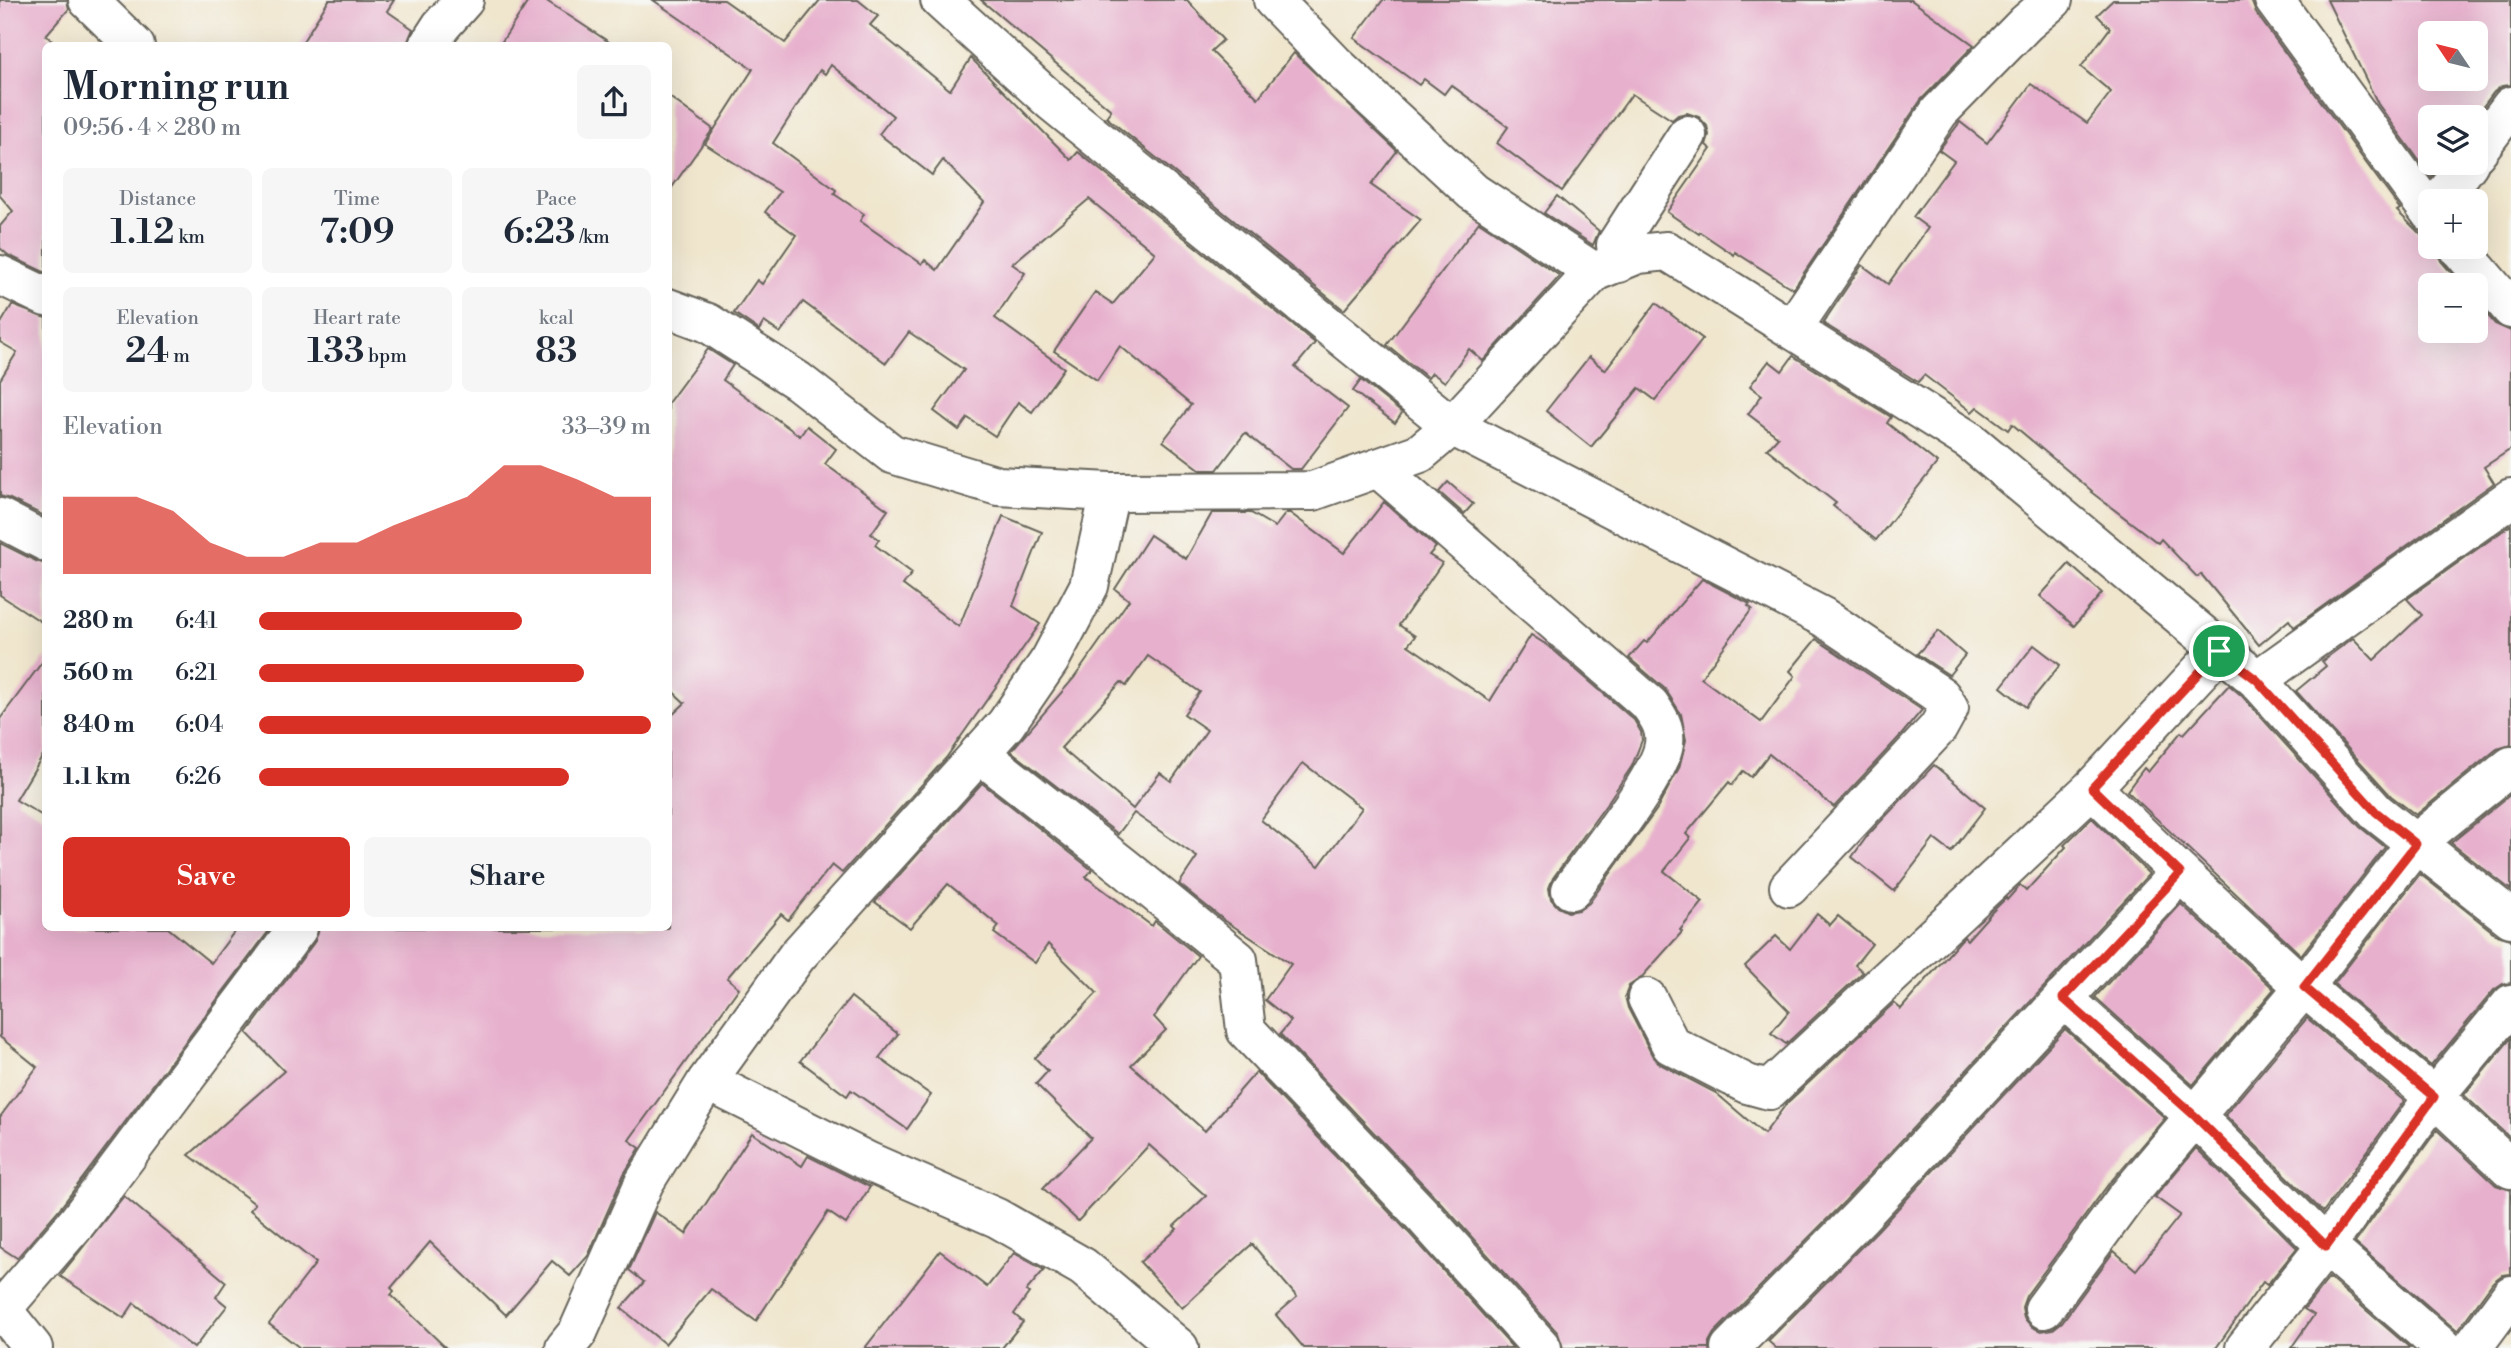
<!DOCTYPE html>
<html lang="en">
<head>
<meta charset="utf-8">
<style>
	body { margin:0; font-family:"Libre Bodoni",serif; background:#f6f6f7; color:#1f2937; height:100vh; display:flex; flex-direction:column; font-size:26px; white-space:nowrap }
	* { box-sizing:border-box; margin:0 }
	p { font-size:23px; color:#747a83 }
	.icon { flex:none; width:38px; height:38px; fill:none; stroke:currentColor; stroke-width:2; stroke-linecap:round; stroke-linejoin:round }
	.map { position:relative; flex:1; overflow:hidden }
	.drawer { position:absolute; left:42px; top:42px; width:630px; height:889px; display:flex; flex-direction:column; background:#fff; border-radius:10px; box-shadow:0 7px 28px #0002 }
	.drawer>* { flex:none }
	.needle { width:46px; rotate:305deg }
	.fabs { position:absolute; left:2418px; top:21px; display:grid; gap:14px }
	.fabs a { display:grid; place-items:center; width:70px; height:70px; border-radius:10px; background:#fff; box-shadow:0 7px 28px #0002; font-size:35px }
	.pin { position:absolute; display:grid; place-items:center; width:60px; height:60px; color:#fff; margin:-30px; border:4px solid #fff; border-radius:50%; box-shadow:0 2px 7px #0007 }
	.round { display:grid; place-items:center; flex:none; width:74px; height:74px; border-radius:10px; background:#f6f6f7 }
	.headline { display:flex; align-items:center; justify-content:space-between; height:119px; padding:0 21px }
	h1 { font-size:38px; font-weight:600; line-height:52px }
	.figures { display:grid; grid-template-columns:repeat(3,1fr); gap:10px; height:119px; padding:7px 21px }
	.figures div { display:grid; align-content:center; border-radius:10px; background:#f6f6f7; text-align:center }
	.figures b { font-size:35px; font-weight:600 }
	.figures small { font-size:19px; font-weight:400 }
	.figures p { font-size:19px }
	.chart { height:196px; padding:14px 21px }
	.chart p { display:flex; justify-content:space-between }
	.chart svg { width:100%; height:126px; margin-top:7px; fill:#d93025; opacity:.7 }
	.cta { display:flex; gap:14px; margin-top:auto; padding:14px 21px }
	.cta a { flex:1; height:80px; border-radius:10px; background:#d93025; color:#fff; font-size:28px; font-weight:600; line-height:80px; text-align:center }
	.cta a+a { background:#f6f6f7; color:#1f2937 }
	ul { padding:0 21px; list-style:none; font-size:23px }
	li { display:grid; grid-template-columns:112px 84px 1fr; align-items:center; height:52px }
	li i { height:18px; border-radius:9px; background:#d93025 }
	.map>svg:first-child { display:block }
</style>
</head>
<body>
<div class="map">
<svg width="2511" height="1348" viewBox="0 0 2511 1348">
	<rect width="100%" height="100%" fill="#f6f6f2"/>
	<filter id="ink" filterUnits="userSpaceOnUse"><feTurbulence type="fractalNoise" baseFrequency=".0143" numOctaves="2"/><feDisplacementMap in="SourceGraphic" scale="14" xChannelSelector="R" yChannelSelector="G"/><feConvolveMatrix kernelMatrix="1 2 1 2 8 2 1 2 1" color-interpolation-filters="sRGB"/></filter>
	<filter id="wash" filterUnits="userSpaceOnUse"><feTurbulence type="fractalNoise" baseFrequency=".00686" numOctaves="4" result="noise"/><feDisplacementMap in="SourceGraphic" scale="28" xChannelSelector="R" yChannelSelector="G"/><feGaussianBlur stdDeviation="1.57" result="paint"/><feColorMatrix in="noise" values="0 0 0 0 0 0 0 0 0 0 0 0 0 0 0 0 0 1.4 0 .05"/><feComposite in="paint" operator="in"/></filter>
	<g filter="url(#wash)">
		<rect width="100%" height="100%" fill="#f0e6ce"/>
		<g id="blocks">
			<g fill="#e7b1cd" fill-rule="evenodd">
				<polygon points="0,0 67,0 69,9 46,35 52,41 46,46 46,273 8,255 0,248 0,226 13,211 0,196"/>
				<polygon points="329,0 394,0 387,11 413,29 406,46 300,46"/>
				<polygon points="529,0 545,0 615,46 499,46"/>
				<path d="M653 0H724L785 43 820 0H858L878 16 870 25 950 90 971 58 1071 160 1078 152 1315 343 1295 367 1348 408 1301 469H1291L1245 433 1217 470H1201L1163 441 1191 405 1120 346 1097 380 1054 351 1095 292 1113 304 1155 253 1089 199 1012 264 1025 273 995 318 1064 368 1032 412 1018 402 995 436 968 418 959 430 934 411 964 370 909 332 886 363 803 302 780 333 764 322 759 330 734 313 757 280 762 284 796 235 765 212 780 192 705 144 753 69ZM831 65 893 116 879 134 932 175 943 160 984 202 937 270 925 260 922 264 860 221 864 214 834 194 836 190 773 143 820 70 825 74Z"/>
				<polygon points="981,0 1187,0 1223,40 1211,51 1258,98 1294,53 1397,151 1371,185 1421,220 1344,310 1106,117 1111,110"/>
				<polygon points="1383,0 1911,0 1974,45 1921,100 1793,289 1735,252 1734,255 1700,232 1699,234 1667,212 1711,149 1706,145 1709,135 1707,126 1699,117 1687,113 1678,115 1672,120 1632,94 1562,191 1497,143 1508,127 1451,85 1444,94 1424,79 1419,85 1354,38"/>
				<polygon points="2113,0 2251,0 2256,13 2400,209 2397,211 2437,251 2441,261 2462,285 2431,285 2431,331 2476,331 2476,302 2495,324 2511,331 2511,449 2484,467 2494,483 2294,627 2289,620 2259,645 2201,574 2197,577 2161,539 2158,543 2091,492 2092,491 2012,424 2008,430 1977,407 1972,412 1924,375 1918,382 1823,323 1862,265 1888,284 1928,228 1913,217 1954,161 1939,150 1960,122 1987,143 2031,84 2087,123 2111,92 2081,67 2110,28 2097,15"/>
				<path d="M2327 0H2511V85L2502 86 2494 92 2475 117H2431V163H2442L2431 177 2378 104ZM2431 33H2476V79H2431Z"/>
				<polygon points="668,96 713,129 668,193"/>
				<polygon points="1557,196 1599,231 1593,245 1544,213"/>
				<polygon points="1479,222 1560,276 1483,361 1469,349 1445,382 1432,373 1428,378 1387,345"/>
				<polygon points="1656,303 1703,339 1655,400 1639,388 1591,447 1546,411 1589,357 1605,370"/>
				<polygon points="12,305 46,318 46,517 10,499 0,496 0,380 17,352 0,342 0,325"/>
				<polygon points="708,349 733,365 723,380 800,436 807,426 836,449 825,464 888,510 871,534 879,539 875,545 912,573 903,585 959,627 1003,516 1042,532 1013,606 1040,624 946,758 842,873 832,865 788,920 781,914 727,978 739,988 629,1140 640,1148 624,1174 588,1256 570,1276 552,1261 506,1315 430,1242 391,1288 394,1291 391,1295 446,1348 300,1348 269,1324 316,1263 250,1210 255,1204 189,1155 284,1071 247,1033 315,941 319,928 668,928 668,719 685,703 668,687 668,403"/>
				<polygon points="1793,356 1891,417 1887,423 1937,463 1876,540 1833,506 1836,503 1767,449 1778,437 1748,414 1762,395 1750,386 1769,361 1782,371"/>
				<polygon points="1361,380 1402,413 1395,423 1353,391"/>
				<polygon points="1448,482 1473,504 1464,514 1439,492"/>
				<path d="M1384 502 1436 547 1429 555 1442 563 1399 625 1415 636 1408 645 1490 701 1531 635 1550 647 1634 720 1641 732 1642 740 1632 766 1606 805 1553 878 1549 888 1551 899 1558 907 1568 912 1579 910 1589 903 1657 809 1679 768 1686 740 1681 714 1665 689 1629 658 1644 641 1647 643 1702 579 1750 604 1748 606 1752 609 1701 678 1761 722 1795 676 1790 671 1816 639 1922 710 1902 734 1834 807 1769 754 1751 777 1743 771 1732 785 1729 782 1686 834 1690 838 1664 871 1703 902 1680 930 1682 932 1641 978 1629 986 1625 996 1628 1008 1652 1055 1660 1064 1716 1093 1764 1134 1787 1103 1894 1003 1901 1009 1960 941 1964 937 1967 940 1991 913 2006 898 2007 900 2020 885 2026 891 2066 847 2064 845 2092 818 2149 874 1845 1201 1714 1333 1709 1342V1348H1563L1558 1333 1442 1204 1280 1034 1291 1021 1265 1000 1291 964 1224 920 1179 884 1197 857 1134 813 1118 834 1011 751 1074 678 1129 600 1115 589 1150 535 1186 559 1212 513H1251L1275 527 1286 513H1290L1344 553ZM1148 656 1200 692 1184 714 1207 730 1171 781 1160 773 1133 809 1061 748 1121 682 1126 686ZM1303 763 1362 808 1319 866 1261 820Z"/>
				<polygon points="2511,525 2511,745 2497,749 2416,815 2391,796 2296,691 2326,666 2322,661 2353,638 2374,660 2422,615 2407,599"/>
				<polygon points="0,543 36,561 46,564 46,625 0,595"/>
				<polygon points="2069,564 2102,593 2074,626 2040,596"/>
				<polygon points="1938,631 1965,655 1949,675 1917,654"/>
				<polygon points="2034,645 2060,665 2026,707 2001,687"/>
				<polygon points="46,657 46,750 16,800 46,818 46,928 168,928 211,963 237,928 271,928 61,1207 17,1258 0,1247 0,1117 37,1067 0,1037 0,719"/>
				<polygon points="2229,685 2242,696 2360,827 2385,847 2301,955 2127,791 2144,768 2148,772 2181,732 2184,734"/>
				<polygon points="1934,765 1985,808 1951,852 1934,839 1894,891 1852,857 1868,835"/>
				<polygon points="982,783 1092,870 1086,877 1152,926 1155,921 1198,956 1154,1017 1166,1030 1131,1065 1205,1131 1256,1072 1410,1234 1513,1348 1304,1348 1276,1315 1297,1297 1252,1244 1182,1308 1140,1262 1177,1229 1174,1226 1206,1196 1149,1145 1078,1221 1043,1188 1091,1138 1036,1084 1048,1071 1035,1058 1097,993 1048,944 1035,963 994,933 999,926 948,884 910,928 875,902"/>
				<polygon points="2511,794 2511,890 2451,843"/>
				<polygon points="2420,874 2497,935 2511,939 2511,983 2503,984 2494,990 2431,1066 2334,984"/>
				<polygon points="2181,904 2274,989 2193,1085 2095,997"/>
				<polygon points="1817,914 1830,925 1838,916 1872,944 1855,965 1863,972 1786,1044 1771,1033 1789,1011 1745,966 1776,936 1790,949"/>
				<polygon points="851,997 898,1034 879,1058 931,1095 907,1129 851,1090 847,1096 800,1061"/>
				<polygon points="2307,1018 2404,1101 2323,1212 2225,1115"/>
				<polygon points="2065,1029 2165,1118 2107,1186 2026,1296 2022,1307 2024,1318 2032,1327 2041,1331 2053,1329 2062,1322 2114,1251 2136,1270 2180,1215 2155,1197 2196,1148 2297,1248 2267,1285 2263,1282 2216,1348 1776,1348 1768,1341 1877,1231"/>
				<polygon points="2511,1038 2511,1139 2464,1095"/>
				<polygon points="2437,1130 2496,1185 2511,1190 2511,1274 2502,1275 2493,1282 2457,1331 2355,1243"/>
				<polygon points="752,1133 802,1166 808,1156 870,1187 846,1224 828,1212 756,1321 711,1289 665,1344 621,1308 644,1282 629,1270 655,1212 686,1234"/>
				<polygon points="124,1196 226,1282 216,1297 227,1306 194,1348 134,1303 124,1318 60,1276"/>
				<polygon points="940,1251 987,1287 1014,1253 1044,1270 1026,1291 1029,1293 1014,1314 1023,1322 1002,1348 865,1348"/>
				<polygon points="2329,1278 2410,1348 2291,1348 2314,1315 2304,1309"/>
			</g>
		</g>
	</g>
	<g filter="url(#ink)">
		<use href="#blocks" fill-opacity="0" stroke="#66635a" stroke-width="2"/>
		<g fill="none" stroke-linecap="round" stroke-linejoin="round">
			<g stroke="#66635a" stroke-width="42">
				<g id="minor">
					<polyline points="88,0 135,46"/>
					<polyline points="940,0 1052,102 1452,426 1823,617 1941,696 1949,708 1938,728 1789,887"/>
					<polyline points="1273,0 1337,66 1473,192 1594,272"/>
					<polyline points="2274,0 2431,214"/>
					<polyline points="428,46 441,26 464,0"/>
					<polyline points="2476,153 2511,106"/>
					<polyline points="2440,201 2469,163"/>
					<polyline points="2458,247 2511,309"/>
					<polyline points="1618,263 1616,245 1687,135"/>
					<polyline points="0,275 46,297"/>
					<polyline points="668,308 708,323 798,381 892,454 998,486 1110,492 1313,491 1420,453 1452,426 1594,272 1638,254 1667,251 1970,441 2257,680 2376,812 2511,918"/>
					<polyline points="1792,329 1939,112 2026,23 2053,0"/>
					<path d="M1378 468 1650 705C1659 718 1666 728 1664 744 1660 777 1593 859 1571 890"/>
					<polyline points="0,518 46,542"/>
					<polyline points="2257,680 2511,498"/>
					<polyline points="979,753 1124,867 1238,960 1246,1030 1426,1219 1542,1348"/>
					<polyline points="2092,788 2180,873 2304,987 2434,1097 2511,1169"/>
					<polyline points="1647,998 1671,1045 1747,1084 1769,1090 2092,788 2219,651"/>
					<polyline points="2063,998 2196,1117 2326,1246 2443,1348"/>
					<polyline points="707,1081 869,1162 997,1218 1083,1267 1179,1348"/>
					<polyline points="0,1307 33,1348"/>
					<polyline points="2,1309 78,1221 298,928"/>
					<polyline points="2044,1309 2125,1199 2304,987 2416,843 2511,766"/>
					<polyline points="565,1348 578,1332 644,1183 707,1081 797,956 1006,724 1050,660 1089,586 1110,492"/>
					<polyline points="1730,1348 1861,1216 2180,873"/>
					<polyline points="2245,1348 2326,1246 2434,1097 2511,1004"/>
					<polyline points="2472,1348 2511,1295"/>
				</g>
			</g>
			<use href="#minor" stroke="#fff" stroke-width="38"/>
		</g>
	</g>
	<g fill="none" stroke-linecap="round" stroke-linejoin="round" filter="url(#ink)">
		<g stroke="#fff" stroke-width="14">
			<polygon id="route" points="2219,651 2257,680 2376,812 2416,844 2304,987 2434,1097 2326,1246 2196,1117 2063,998 2180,873 2092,788"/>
		</g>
		<use href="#route" stroke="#d93025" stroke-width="9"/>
	</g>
</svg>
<div class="fabs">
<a><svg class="needle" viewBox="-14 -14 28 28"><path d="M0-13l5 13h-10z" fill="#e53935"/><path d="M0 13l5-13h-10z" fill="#747a83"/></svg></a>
<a><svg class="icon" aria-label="layers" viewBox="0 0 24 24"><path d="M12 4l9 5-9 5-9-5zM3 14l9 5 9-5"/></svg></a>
<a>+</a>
<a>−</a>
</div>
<div class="pin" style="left:2219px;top:651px;background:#1e9e55"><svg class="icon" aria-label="arrive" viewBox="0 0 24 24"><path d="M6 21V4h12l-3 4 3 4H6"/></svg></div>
<section class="drawer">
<div class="headline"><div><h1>Morning run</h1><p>09:56 · 4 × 280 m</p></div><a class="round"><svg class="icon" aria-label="share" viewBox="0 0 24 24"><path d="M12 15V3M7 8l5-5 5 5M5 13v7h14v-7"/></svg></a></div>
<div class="figures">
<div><p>Distance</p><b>1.12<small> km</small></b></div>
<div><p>Time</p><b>7:09</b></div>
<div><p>Pace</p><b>6:23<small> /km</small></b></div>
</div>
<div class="figures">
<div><p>Elevation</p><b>24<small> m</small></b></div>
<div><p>Heart rate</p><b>133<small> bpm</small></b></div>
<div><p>kcal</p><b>83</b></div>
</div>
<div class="chart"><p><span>Elevation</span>33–39 m</p>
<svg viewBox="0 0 160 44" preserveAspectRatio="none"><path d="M0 44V17L10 17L20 17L30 22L40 33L50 38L60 38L70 33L80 33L90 27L100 22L110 17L120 6L130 6L140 11L150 17L160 17V44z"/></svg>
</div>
<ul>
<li><b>280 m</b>6:41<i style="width:67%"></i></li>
<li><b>560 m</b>6:21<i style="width:83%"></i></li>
<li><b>840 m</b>6:04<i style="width:100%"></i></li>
<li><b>1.1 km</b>6:26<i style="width:79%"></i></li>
</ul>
<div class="cta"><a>Save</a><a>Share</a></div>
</section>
</div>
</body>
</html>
